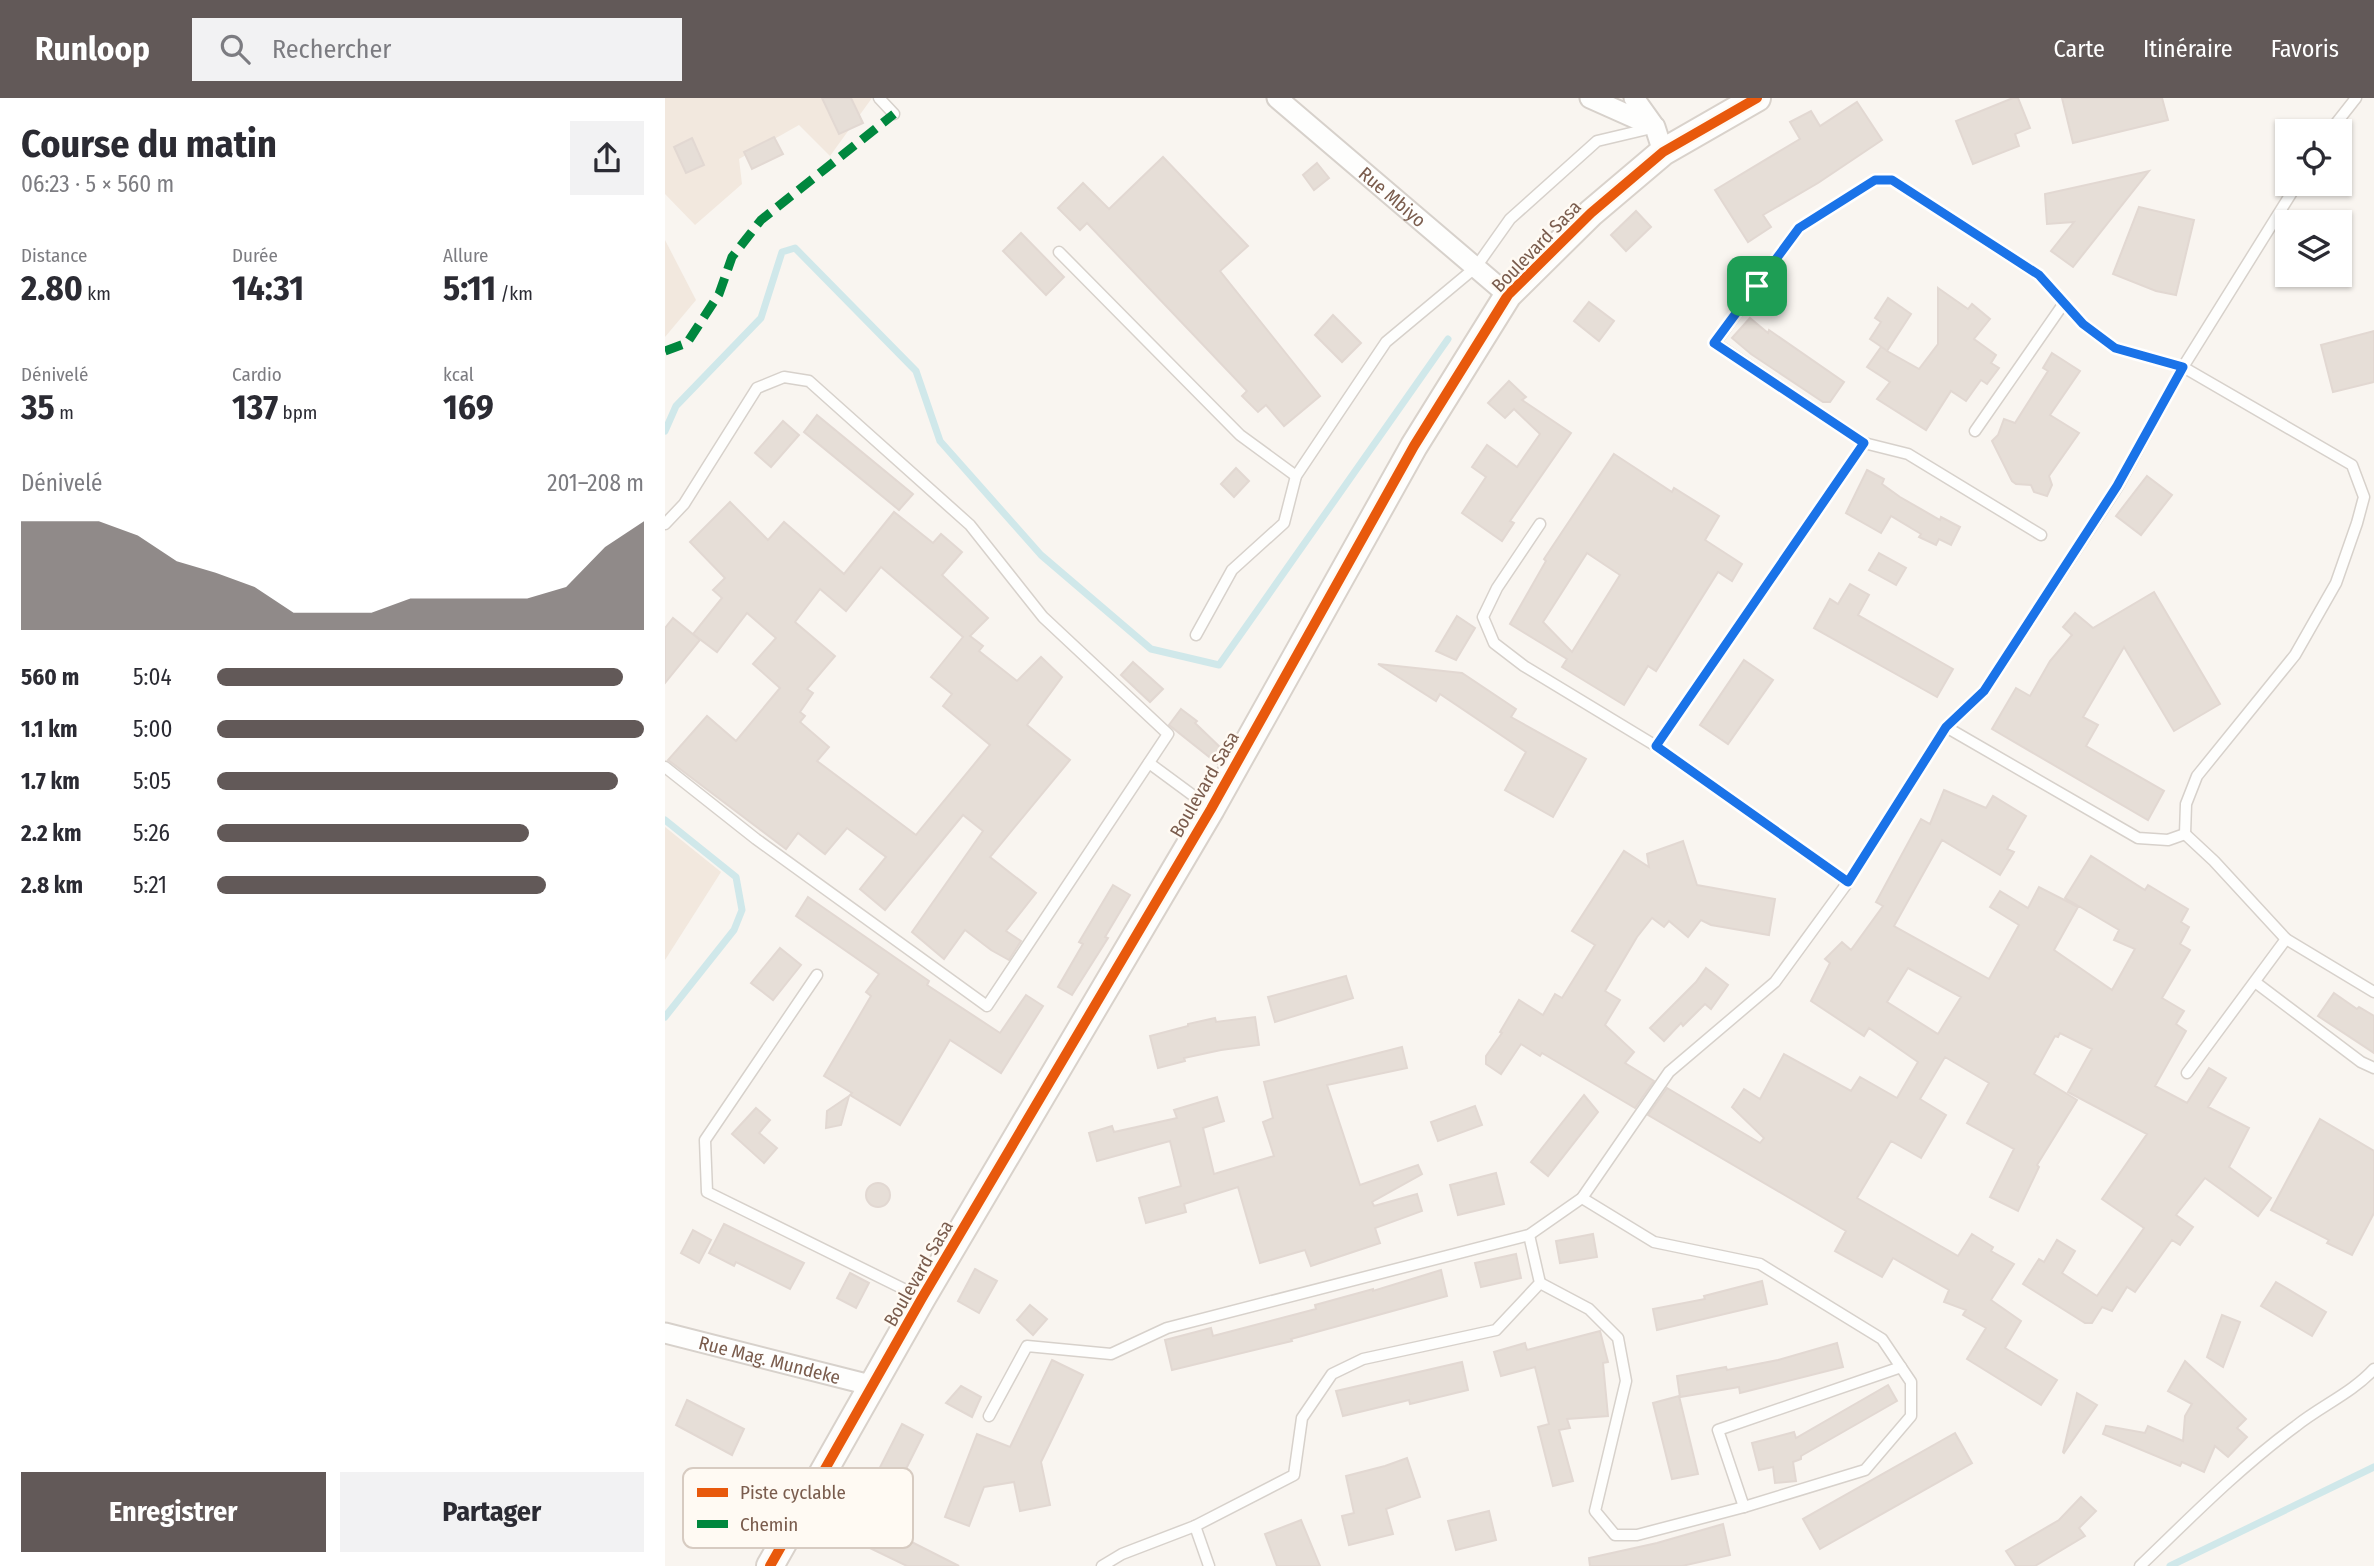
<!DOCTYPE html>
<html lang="fr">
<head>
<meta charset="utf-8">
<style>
	body { margin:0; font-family:"Fira Sans Condensed",sans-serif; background:#f2f2f3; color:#2b2b33; height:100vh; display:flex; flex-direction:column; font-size:26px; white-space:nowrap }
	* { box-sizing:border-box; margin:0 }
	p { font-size:23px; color:#7c7c81 }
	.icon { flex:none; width:38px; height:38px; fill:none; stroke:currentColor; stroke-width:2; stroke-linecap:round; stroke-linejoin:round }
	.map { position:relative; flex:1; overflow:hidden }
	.sheet { display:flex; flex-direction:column; background:#fff; width:665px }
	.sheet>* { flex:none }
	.controls { position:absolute; left:1610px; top:21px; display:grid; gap:14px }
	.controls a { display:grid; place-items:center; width:77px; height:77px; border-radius:0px; background:#fff; box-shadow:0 2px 5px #0004; font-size:35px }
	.pin { position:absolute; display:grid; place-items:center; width:60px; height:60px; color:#fff; margin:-30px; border-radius:14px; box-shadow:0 4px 10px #0006 }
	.round { display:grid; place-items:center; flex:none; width:74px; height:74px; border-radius:0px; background:#f2f2f3 }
	.headline { display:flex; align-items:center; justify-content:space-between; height:119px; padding:0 21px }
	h1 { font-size:38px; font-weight:700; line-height:52px }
	.figures { display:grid; grid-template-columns:repeat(3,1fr); gap:10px; height:119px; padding:7px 21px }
	.figures div { display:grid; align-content:center }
	.figures b { font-size:35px; font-weight:700 }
	.figures small { font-size:19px; font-weight:400 }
	.figures p { font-size:19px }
	.chart { height:196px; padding:14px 21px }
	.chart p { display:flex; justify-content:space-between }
	.chart svg { width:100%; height:126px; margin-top:7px; fill:#625958; opacity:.7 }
	.button { display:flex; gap:14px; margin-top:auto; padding:14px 21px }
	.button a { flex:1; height:80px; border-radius:0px; background:#625958; color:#fff; font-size:28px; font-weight:700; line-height:80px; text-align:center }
	.button a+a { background:#f2f2f3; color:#2b2b33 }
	ul { padding:0 21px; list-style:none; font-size:23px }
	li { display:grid; grid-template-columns:112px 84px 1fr; align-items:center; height:52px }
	li i { height:18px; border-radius:9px; background:#625958 }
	header { display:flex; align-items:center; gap:42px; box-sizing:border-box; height:98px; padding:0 35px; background:#625958; color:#fff }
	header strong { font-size:33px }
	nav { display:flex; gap:38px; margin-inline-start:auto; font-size:24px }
	.search { width:490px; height:63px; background:#f2f2f3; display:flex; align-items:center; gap:18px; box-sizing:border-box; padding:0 24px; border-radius:0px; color:#7c7c81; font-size:26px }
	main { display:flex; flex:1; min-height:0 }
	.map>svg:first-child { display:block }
</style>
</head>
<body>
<header>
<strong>Runloop</strong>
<div class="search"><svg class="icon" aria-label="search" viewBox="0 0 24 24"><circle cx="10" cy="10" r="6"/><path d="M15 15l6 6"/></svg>Rechercher</div>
<nav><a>Carte</a><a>Itinéraire</a><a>Favoris</a></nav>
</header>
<main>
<section class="sheet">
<div class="headline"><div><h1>Course du matin</h1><p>06:23 · 5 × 560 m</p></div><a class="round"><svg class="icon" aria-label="share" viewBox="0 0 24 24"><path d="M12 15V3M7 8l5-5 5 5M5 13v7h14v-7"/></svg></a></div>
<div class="figures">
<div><p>Distance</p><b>2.80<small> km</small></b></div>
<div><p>Durée</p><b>14:31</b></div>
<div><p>Allure</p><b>5:11<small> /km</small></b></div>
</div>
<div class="figures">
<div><p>Dénivelé</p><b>35<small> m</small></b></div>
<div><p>Cardio</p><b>137<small> bpm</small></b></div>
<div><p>kcal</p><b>169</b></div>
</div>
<div class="chart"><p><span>Dénivelé</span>201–208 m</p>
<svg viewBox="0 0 160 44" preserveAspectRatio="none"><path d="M0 44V6L10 6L20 6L30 11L40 20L50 24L60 29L70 38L80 38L90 38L100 33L110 33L120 33L130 33L140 29L150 15L160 6V44z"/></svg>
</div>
<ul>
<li><b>560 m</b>5:04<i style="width:95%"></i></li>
<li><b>1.1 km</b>5:00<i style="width:100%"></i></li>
<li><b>1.7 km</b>5:05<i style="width:94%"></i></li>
<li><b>2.2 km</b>5:26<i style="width:73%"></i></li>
<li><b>2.8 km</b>5:21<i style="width:77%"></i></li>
</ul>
<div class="button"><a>Enregistrer</a><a>Partager</a></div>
</section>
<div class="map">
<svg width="1709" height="1468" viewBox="0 0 1709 1468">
	<rect width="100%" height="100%" fill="#f9f5f0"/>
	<g fill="#f2e8de">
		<polygon points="0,0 207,0 165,58 134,27 74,61 77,86 30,127 0,96"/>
		<polygon points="0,142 31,202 0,239"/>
		<polygon points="0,729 56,774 0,862"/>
	</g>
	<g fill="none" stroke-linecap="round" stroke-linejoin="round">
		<g stroke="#d0e8ea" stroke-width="7">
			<polyline points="0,333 11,308 96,220 117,154 130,150 251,273 275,343 376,457 486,551 554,567 783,241"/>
			<polyline points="0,722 71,779 77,812 69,832 0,919"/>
			<polyline points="1505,1468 1709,1369"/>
		</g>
	</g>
	<g fill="#e6ded7" stroke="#e2d8d2" stroke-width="2" fill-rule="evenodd">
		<polygon points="157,0 186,0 198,25 174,36"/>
		<polygon points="1348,0 1353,0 1365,30 1350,36 1354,48 1308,66 1291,23"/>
		<polygon points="1397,0 1497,0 1503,22 1408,45"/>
		<polygon points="1192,4 1217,42 1153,85 1098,117 1106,129 1083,144 1050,92 1135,41 1125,24 1146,13 1155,28"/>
		<polygon points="109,39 118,56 87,71 79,54"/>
		<polygon points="27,40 39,67 21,75 9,49"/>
		<polygon points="498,59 583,148 555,173 655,298 619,328 601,307 593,314 577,298 582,293 422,125 415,132 393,110 418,85 444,111"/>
		<polygon points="652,65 664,80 649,92 638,77"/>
		<polygon points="1484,73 1408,169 1386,153 1409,124 1382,126 1380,96"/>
		<polygon points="1474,109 1529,122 1511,197 1491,193 1448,176"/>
		<polygon points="971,113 986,129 961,153 946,137"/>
		<polygon points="356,135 399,179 381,197 338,153"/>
		<polygon points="1273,190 1303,211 1307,206 1325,221 1309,241 1331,257 1326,265 1334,270 1322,286 1316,282 1301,303 1286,293 1261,332 1212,301 1225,284 1202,269 1216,249 1221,252 1205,241 1216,224 1210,220 1223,200 1246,216 1222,253 1254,271 1273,246"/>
		<polygon points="924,204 949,223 934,243 909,223"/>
		<polygon points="668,217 696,245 677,264 650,237"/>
		<polygon points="1085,220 1103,235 1104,232 1179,284 1165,304 1158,304 1086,256 1067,240"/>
		<polygon points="1709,233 1709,284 1668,294 1656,247"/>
		<polygon points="1387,255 1415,273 1385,317 1414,335 1384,378 1387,387 1382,398 1369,394 1366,387 1351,386 1347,383 1327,343 1333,337 1339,321 1350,325 1383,273 1378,270"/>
		<polygon points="844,283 861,299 857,302 906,335 845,423 849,425 837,443 797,415 821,379 807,369 822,347 852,369 875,336 849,311 840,320 823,305"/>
		<polygon points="152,317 248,396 234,412 139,334"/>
		<polygon points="118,323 134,337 106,369 90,355"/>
		<path d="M949 356 1007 394 1009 390 1054 418 1040 442 1077 466 1067 483 1053 474 991 573 983 568 959 607 897 569 902 561 845 526 881 463 879 461ZM922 455 955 477 907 554 878 524Z"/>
		<polygon points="571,370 584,383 569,399 556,386"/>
		<polygon points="1202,372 1219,381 1217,386 1235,399 1275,422 1276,419 1295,429 1286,447 1274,441 1271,447 1254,439 1256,436 1226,418 1216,435 1181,415"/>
		<polygon points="1482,378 1507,397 1476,437 1451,418"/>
		<path d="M65 404 103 442 119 424 179 476 229 414 268 445 276 436 297 454 277 477 323 520 305 538 318 548 314 553 352 583 376 559 397 579 362 627 405 662 325 759 371 795 341 833 356 843 344 862 326 852 300 832 279 861 247 834 318 733 298 717 220 812 195 791 221 759 182 730 160 756 133 735 121 751 3 662 42 618 71 643 115 590 88 566 111 540 82 515 52 554 28 536 57 500 48 492 60 480 25 444ZM216 469 298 539 266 579 287 596 278 608 325 647 251 737 152 663 164 649 135 624 140 618 135 614 148 595 142 591 170 558 130 524 155 491 181 513Z"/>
		<polygon points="1214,455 1241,470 1231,487 1204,472"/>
		<polygon points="1185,486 1204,497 1193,517 1288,571 1272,599 1149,530 1165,501 1173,506"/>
		<polygon points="1489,494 1555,606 1509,633 1459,549 1418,619 1433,627 1421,648 1499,693 1483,722 1327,631 1351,590 1365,598 1385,563 1407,537 1398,529 1410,515 1428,530"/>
		<polygon points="792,518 810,530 791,562 771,553"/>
		<polygon points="8,520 35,542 0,585 0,530"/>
		<polygon points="1079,562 1108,582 1063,646 1035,627"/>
		<polygon points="468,564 498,591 485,604 456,577"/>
		<polygon points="713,566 797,575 851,611 846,619 921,661 888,719 840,692 861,654 775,596 771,603"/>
		<polygon points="516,611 532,623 530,625 560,654 553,666 504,627"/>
		<path d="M1279 692 1321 710 1328 698 1361 718 1342 751 1349 754 1335 777 1277 742 1229 828 1324 881 1354 827 1325 809 1335 793 1363 810 1374 789 1413 809 1389 852 1447 892 1470 851 1449 842 1454 832 1400 800 1426 758 1480 792 1483 787 1523 811 1516 824 1524 829 1515 846 1525 852 1497 900 1519 913 1511 926 1521 933 1490 988 1522 1005 1544 970 1561 980 1543 1009 1584 1030 1564 1069 1606 1100 1593 1118 1540 1080 1511 1117 1528 1129 1515 1147 1507 1142 1470 1194 1462 1189 1447 1213 1437 1209 1427 1225H1420L1358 1186 1374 1161 1379 1164 1392 1142 1410 1153 1397 1175 1432 1198 1479 1130 1437 1101 1482 1036 1403 994 1427 951 1395 935 1393 939 1390 938 1369 976 1412 1002 1372 1067 1374 1069 1353 1113 1325 1099 1349 1051 1302 1025 1324 985 1280 959 1255 1001 1281 1017 1256 1060 1226 1043 1192 1100 1293 1158 1307 1136 1328 1149 1326 1153 1349 1166 1326 1202 1356 1223 1340 1250 1392 1282 1376 1307 1302 1261 1321 1230 1298 1217 1301 1212 1279 1204 1284 1192 1228 1160 1217 1179 1170 1153 1181 1133 983 1017 1002 990 1095 1045 1099 1040 1067 1009 1079 991 1095 1001 1119 956 1186 993 1195 979 1232 1000 1253 964 1204 930 1199 938 1146 903 1165 865 1160 861 1177 844 1186 852 1218 808 1211 804 1256 721 1265 726ZM1243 870 1296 899 1273 936 1222 904Z"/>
		<polygon points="1018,743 1032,787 1110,801 1104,837 1046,827 1036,822 1023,839 1004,823 999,829 987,820 972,839 940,893 955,902 940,927 969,954 960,965 989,983 970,1010 877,955 875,958 856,946 836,976 821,966 821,958 837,935 835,934 854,902 878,917 890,896 897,900 930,847 907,833 959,753 984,769 982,756"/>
		<polygon points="448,787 465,797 440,839 443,840 407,897 393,889 418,846 414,844"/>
		<polygon points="143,799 264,883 262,887 335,935 361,897 378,908 336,975 285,942 235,1027 185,997 187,995 159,978 206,898 201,894 214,876 131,818"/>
		<polygon points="115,850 136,867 108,902 86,885"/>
		<polygon points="1041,870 1063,887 1046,911 1040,906 1018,928 1016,925 999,943 985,930 1031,884"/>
		<polygon points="681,878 688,900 610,924 603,899"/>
		<polygon points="1669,895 1692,911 1694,909 1709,918 1709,955 1653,918"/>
		<polygon points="590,919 594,947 556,952 519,960 520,963 493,970 485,938 523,928 523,926 550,920 551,924"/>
		<polygon points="737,949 742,970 662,987 695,1087 753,1067 757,1076 707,1104 709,1108 752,1096 757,1113 710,1130 715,1145 646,1168 640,1152 595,1165 573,1089 519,1106 521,1114 481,1125 474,1100 516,1088 505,1043 432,1063 424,1035 447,1028 449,1034 512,1020 509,1012 552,999 559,1023 538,1030 549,1076 609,1058 598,1024 608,1020 599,984"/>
		<polygon points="919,997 933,1014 883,1078 866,1064"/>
		<polygon points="184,998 176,1027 161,1030 162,1013"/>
		<polygon points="810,1008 817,1027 773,1043 766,1024"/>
		<polygon points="91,1010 105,1022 94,1035 112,1050 99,1065 67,1036"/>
		<polygon points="1655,1021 1709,1053 1709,1115 1687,1157 1662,1145 1664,1142 1606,1112"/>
		<polygon points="831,1075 839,1106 793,1117 785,1087"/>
		<circle cx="213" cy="1097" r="12"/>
		<polygon points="59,1126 139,1165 125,1191 71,1164 69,1168 44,1155"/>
		<polygon points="28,1132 46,1142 34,1165 16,1155"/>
		<polygon points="928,1136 932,1159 895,1165 891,1143"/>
		<polygon points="851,1156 856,1180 816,1189 810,1165"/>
		<polygon points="310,1171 332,1183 314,1215 293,1203"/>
		<polygon points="776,1172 782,1198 626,1241 627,1243 507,1272 500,1242 546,1230 548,1238 651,1211 650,1207 708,1191 708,1193"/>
		<polygon points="185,1175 204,1185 191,1210 172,1200"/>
		<polygon points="1097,1183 1102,1206 992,1232 988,1211 1040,1201 1039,1198"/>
		<polygon points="1611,1184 1661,1214 1647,1238 1596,1208"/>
		<polygon points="365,1207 382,1221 368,1237 352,1222"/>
		<polygon points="1557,1217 1575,1224 1558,1269 1542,1259"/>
		<polygon points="935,1233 943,1264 938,1265 943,1318 902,1321 905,1330 894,1332 908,1383 888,1388 873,1329 884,1326 870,1269 836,1278 829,1254 860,1245 862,1252"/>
		<polygon points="1172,1245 1178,1269 1075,1295 1074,1289 1015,1299 1012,1278 1061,1269 1062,1272 1113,1262"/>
		<polygon points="387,1262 418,1277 376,1364 385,1407 355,1413 349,1384 319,1389 304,1428 280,1419 312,1336 345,1349"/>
		<polygon points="1520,1263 1581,1321 1572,1330 1582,1339 1563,1359 1550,1348 1539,1374 1517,1364 1515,1368 1438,1336 1441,1328 1480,1335 1483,1328 1518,1343 1520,1318 1527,1306 1503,1293"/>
		<polygon points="797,1264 803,1292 745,1306 744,1302 678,1318 671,1293"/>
		<polygon points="1223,1287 1232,1303 1136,1358 1136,1361 1128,1364 1131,1383 1110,1385 1108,1369 1094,1372 1087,1345 1129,1334 1131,1340"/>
		<polygon points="296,1288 316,1299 307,1319 281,1305"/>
		<polygon points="1412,1295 1432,1307 1399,1355 1398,1354"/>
		<polygon points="1014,1298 1033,1376 1007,1381 988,1305"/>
		<polygon points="22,1302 79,1331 67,1357 11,1327"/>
		<polygon points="237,1326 258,1337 213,1427 294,1468 242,1468 180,1438"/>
		<polygon points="1290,1335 1307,1365 1155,1451 1138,1421"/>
		<polygon points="742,1360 755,1399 721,1411 728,1436 684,1447 677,1418 689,1415 681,1378 720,1368"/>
		<polygon points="1416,1399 1431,1413 1414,1430 1420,1438 1370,1468 1351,1468 1341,1453 1394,1422"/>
		<polygon points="824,1413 831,1442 791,1452 783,1423"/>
		<polygon points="636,1422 655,1468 612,1468 600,1436"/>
		<polygon points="1058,1426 1065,1457 1017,1468 925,1468 924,1460 992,1445"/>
	</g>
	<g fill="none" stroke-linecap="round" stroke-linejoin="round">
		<g stroke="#d7d1cb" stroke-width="13">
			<g id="lane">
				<polyline points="214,0 229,16"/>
				<polyline points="1665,33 1691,0"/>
				<polyline points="394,154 575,337 631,378"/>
				<polyline points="1310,333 1399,205"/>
				<polyline points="1199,345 1050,245 1134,130 1210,82 1227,82 1374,177 1418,226 1450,250 1518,269 1687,367 1699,399 1692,425 1671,485 1630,557 1532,678 1521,706 1520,736 1503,742 1473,740 1281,629"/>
				<polyline points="0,426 19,406 92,290 119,279 144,283 305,427 378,519 503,636 322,908 91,741 0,669"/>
				<polyline points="875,426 832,490 818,519 829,545 859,568 991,648 1183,784"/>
				<polyline points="531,537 567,472 619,425 631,378 721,244 811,169 845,121 932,43 987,30"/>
				<polyline points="991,648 1199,345 1243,356 1376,437"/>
				<polyline points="484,665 545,710"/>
				<polyline points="1520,736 1549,763 1621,841 1709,894"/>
				<polyline points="152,877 40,1042 42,1094 257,1200"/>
				<polyline points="1590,884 1696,964 1709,970"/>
				<polyline points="1522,975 1621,841"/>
				<polyline points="875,1185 924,1211 953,1240 961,1283 930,1413 950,1437 972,1437 1079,1409 1200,1372 1246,1318 1246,1284 1217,1241 1095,1166 989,1144 917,1100"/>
				<polyline points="324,1318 362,1248 446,1256 502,1230 864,1137 917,1100 1004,974 1110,884 1183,784 1281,629 1319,593 1453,388 1518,269 1632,86"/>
				<polyline points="1079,1409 1053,1332 1236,1269"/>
				<polyline points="530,1428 544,1468"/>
				<polyline points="437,1468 457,1456 530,1428 629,1377 637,1320 667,1276 698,1261 831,1232 875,1185 864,1137"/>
				<path d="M1475 1468C1525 1420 1575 1369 1631 1328 1656 1308 1687 1295 1709 1271"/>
			</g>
		</g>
		<g stroke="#d7d1cb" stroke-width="23">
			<g id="street">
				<path id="s1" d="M612 0 843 197"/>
				<polyline points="925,0 990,29 998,54"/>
				<polyline points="969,0 989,28"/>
				<path id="s2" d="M0 1235 209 1288"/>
			</g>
		</g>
		<g stroke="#d9d2cb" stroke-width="30">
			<polyline id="secondary" points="105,1468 257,1200 546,711 749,348 843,197 926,115 998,54 1092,0"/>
		</g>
		<use href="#lane" stroke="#fefefd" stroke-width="10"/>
		<use href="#street" stroke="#fefefd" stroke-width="19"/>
		<use href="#secondary" stroke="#fefefd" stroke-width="26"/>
		<polyline stroke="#00873e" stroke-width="9" stroke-dasharray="18 9" stroke-linecap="butt" points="0,253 22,245 54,196 67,159 96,122 229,16"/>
		<g stroke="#fffaf3" stroke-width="15">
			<polyline id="cycleway" points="105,1468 257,1200 546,711 749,348 843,197 926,115 998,54 1092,0"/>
		</g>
		<use href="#cycleway" stroke="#e8590c" stroke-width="10"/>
	</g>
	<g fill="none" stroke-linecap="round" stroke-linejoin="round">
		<g stroke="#fff" stroke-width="14">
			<polygon id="route" points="1210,82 1227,82 1374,177 1418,226 1450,250 1518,269 1452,388 1319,593 1281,629 1183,784 991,648 1199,345 1049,245 1134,130"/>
		</g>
		<use href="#route" stroke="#1a73e8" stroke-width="9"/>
	</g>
	<g text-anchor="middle" stroke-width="5" stroke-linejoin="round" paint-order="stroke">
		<g font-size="19" fill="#7a5c4d" stroke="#fffaf3">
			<text dy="7" stroke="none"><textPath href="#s1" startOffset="152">Rue Mbiyo</textPath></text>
			<text transform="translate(871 148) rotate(-46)" y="7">Boulevard Sasa</text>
			<text transform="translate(539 686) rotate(-60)" y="7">Boulevard Sasa</text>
			<text transform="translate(253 1175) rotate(-60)" y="7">Boulevard Sasa</text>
			<text dy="7" stroke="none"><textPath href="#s2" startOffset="108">Rue Mag. Mundeke</textPath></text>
		</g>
	</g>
	<rect x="18" y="1370" width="230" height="80" rx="10" fill="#fffaf3" stroke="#d7cbc1" stroke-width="2"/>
	<rect x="32" y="1390" width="31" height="9" fill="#e8590c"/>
	<rect x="32" y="1422" width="31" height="8" fill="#00873e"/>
	<g font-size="19" fill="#7a5c4d">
		<text x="75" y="1401">Piste cyclable</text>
		<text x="75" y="1433">Chemin</text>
	</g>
</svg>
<div class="controls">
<a><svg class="icon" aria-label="locate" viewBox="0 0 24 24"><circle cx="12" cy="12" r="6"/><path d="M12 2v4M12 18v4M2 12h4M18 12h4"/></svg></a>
<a><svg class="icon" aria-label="layers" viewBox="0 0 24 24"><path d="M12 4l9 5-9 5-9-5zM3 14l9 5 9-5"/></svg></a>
</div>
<div class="pin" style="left:1092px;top:188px;background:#1e9e55"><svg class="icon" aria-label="arrive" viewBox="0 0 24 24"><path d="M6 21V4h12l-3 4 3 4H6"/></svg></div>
</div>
</main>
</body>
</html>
